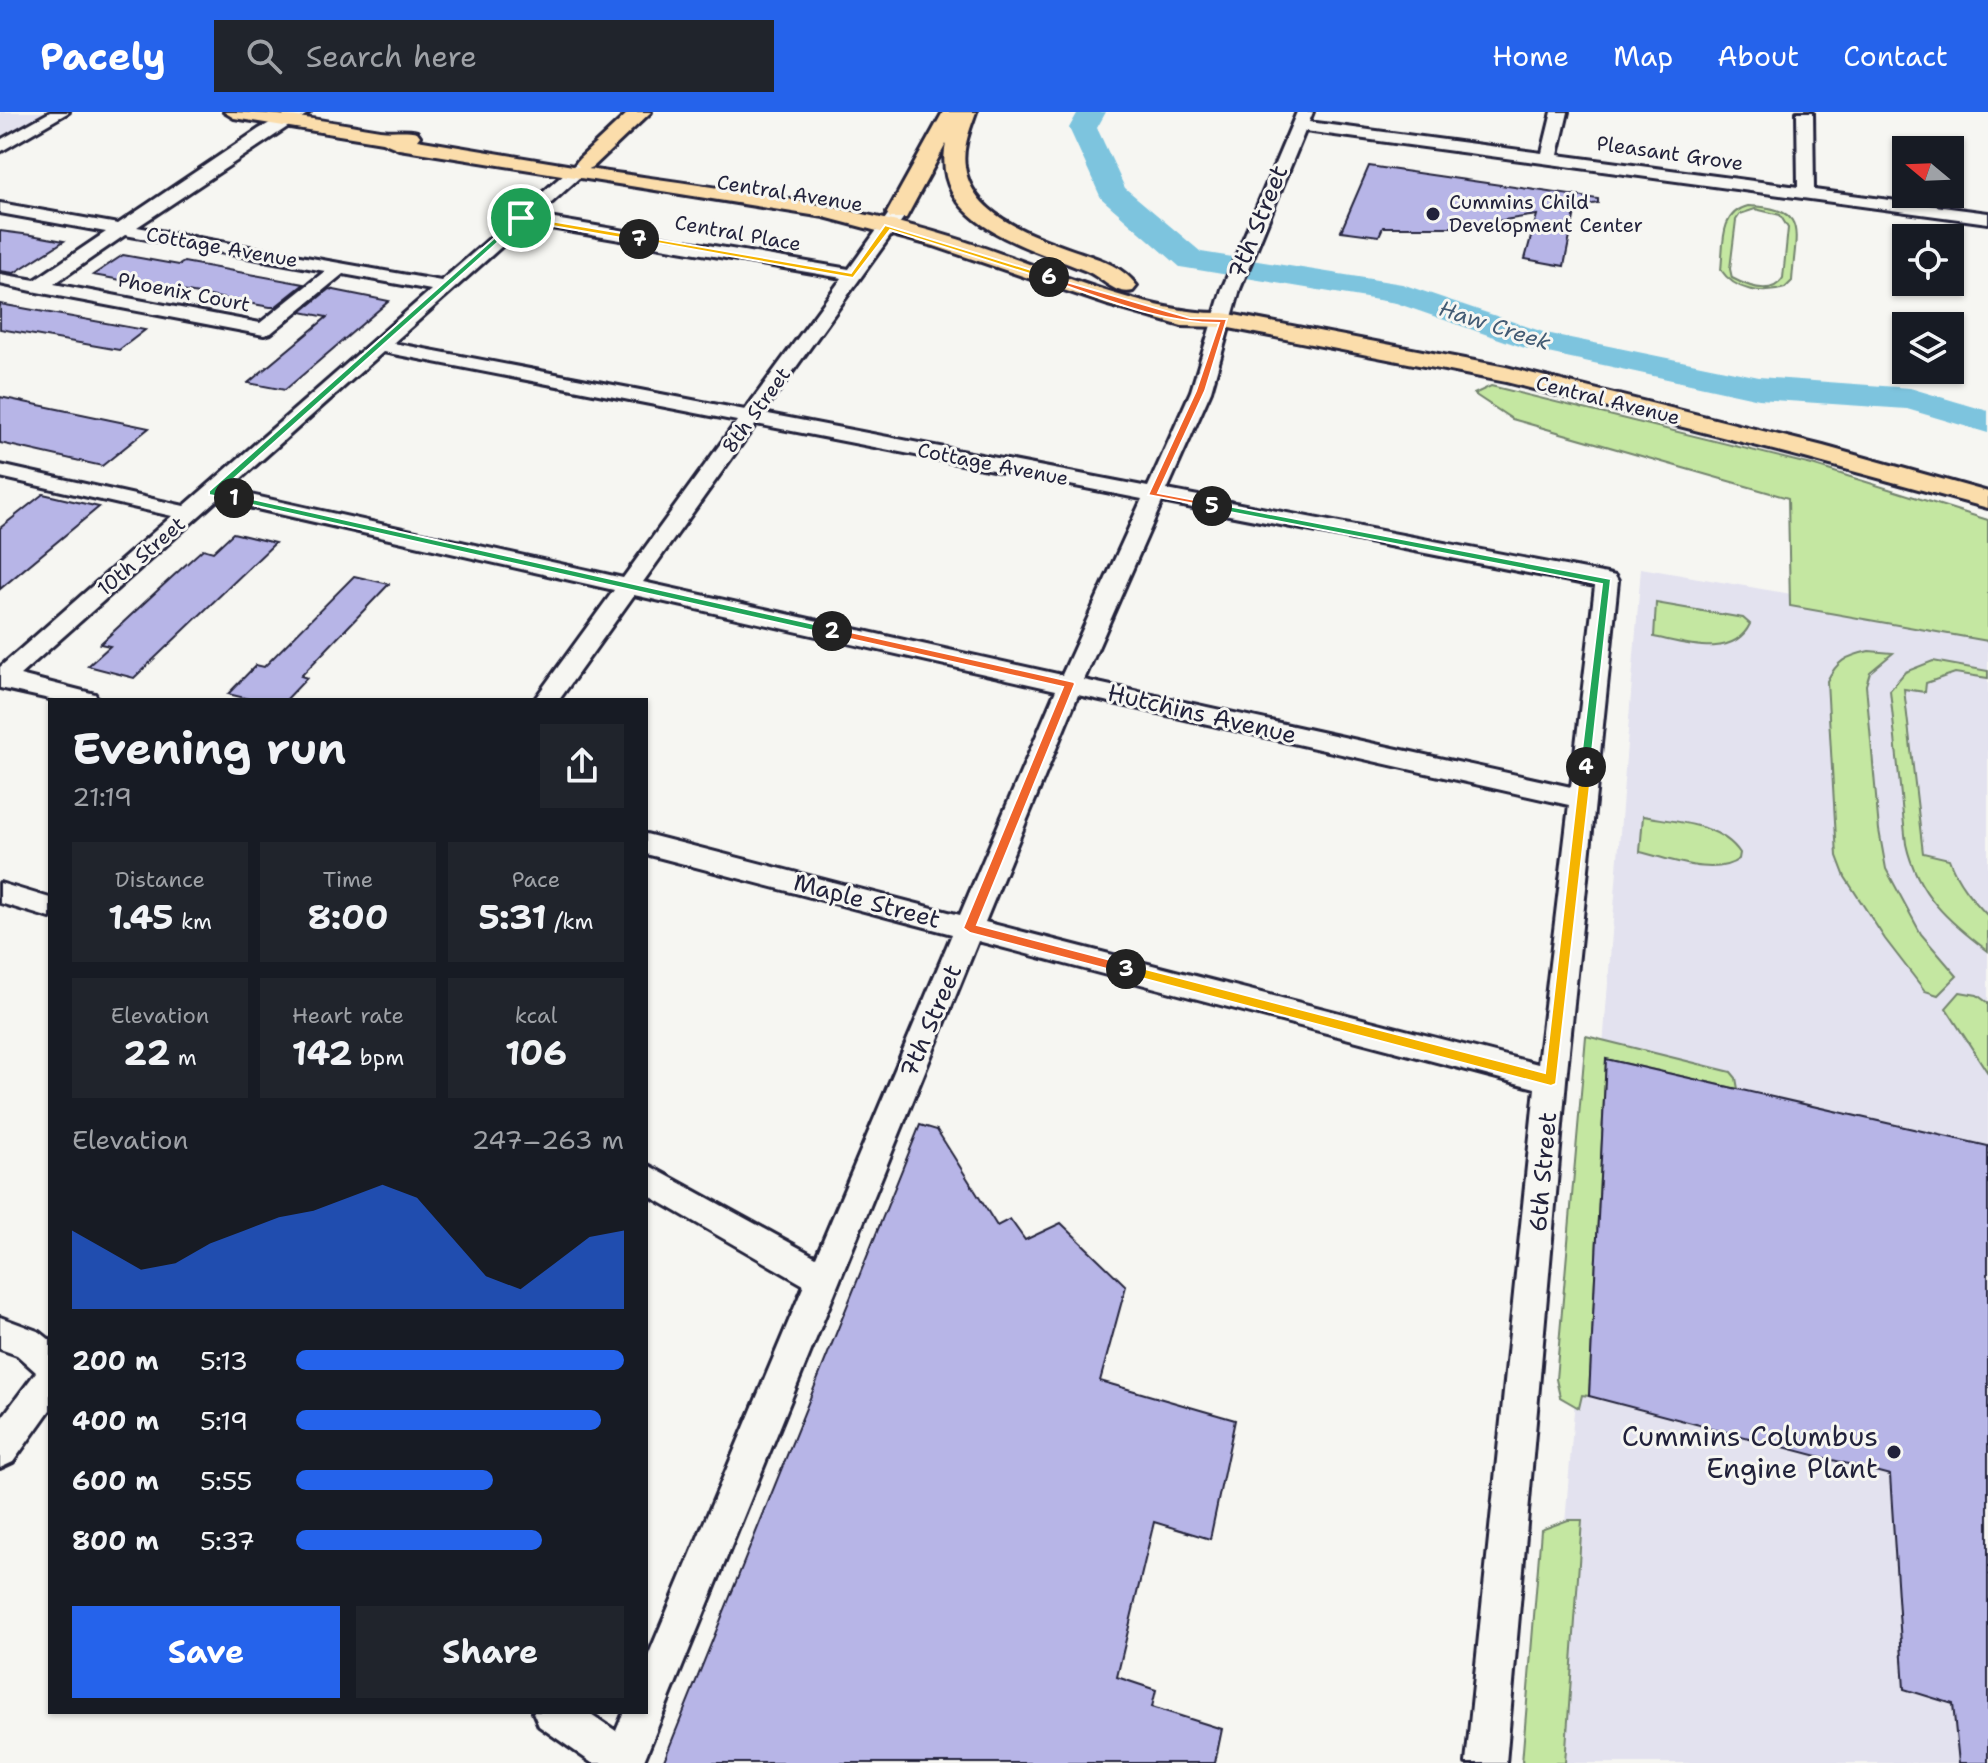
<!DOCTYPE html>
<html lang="en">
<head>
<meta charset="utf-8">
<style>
	body { margin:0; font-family:"Shantell Sans",sans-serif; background:#20242c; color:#f1f3f6; height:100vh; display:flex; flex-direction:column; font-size:30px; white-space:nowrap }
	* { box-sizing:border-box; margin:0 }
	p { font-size:26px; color:#9ea1a6 }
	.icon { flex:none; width:44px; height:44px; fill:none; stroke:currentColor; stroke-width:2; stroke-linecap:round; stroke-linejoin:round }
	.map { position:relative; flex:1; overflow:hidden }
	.drawer { position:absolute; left:48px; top:586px; width:600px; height:1016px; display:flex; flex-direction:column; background:#171b24; border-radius:0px; box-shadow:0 2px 6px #0004 }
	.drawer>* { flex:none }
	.needle { width:52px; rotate:289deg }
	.tools { position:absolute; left:1892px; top:24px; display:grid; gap:16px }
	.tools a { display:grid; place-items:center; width:72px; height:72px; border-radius:0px; background:#171b24; box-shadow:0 2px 6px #0004; font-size:40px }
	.pin { position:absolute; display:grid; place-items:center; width:68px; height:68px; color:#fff; margin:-34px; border:4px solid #fff; border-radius:50%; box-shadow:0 2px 8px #0007 }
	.km { position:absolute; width:40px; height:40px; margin:-20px; border-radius:50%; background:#222; color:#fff; font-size:22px; line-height:40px; text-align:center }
	.round { display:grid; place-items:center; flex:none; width:84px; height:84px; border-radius:0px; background:#20242c }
	.headline { display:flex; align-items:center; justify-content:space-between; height:136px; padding:0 24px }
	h1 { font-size:44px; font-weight:700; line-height:60px }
	.figures { display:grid; grid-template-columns:repeat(3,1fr); gap:12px; height:136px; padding:8px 24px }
	.figures div { display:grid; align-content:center; border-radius:0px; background:#20242c; text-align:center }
	.figures b { font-size:34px; font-weight:700 }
	.figures small { font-size:22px; font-weight:400 }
	.figures p { font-size:22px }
	.chart { height:224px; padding:16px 24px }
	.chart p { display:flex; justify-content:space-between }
	.chart svg { width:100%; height:144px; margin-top:8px; fill:#2563eb; opacity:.7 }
	.cta { display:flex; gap:16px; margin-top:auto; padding:16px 24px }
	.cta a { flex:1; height:92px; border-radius:0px; background:#2563eb; color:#fff; font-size:32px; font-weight:700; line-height:92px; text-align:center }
	.cta a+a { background:#20242c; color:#f1f3f6 }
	ul { padding:0 24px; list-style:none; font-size:26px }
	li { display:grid; grid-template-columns:128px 96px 1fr; align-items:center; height:60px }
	li i { height:20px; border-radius:10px; background:#2563eb }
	header { display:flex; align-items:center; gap:48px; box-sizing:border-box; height:112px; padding:0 40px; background:#2563eb; color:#fff }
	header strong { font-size:38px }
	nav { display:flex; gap:44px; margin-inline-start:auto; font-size:28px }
	.search { width:560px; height:72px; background:#20242c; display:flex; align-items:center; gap:20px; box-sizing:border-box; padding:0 28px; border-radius:0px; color:#9ea1a6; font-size:30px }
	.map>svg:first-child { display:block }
</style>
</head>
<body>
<header>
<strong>Pacely</strong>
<div class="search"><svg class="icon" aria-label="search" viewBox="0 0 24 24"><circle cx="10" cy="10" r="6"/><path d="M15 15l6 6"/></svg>Search here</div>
<nav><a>Home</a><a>Map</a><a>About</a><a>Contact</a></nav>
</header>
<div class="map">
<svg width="1988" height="1651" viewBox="0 0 1988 1651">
	<rect width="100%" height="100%" fill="#f6f6f2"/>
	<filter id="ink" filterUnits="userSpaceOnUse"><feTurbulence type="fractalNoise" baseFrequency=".0125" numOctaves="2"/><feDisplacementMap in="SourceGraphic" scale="16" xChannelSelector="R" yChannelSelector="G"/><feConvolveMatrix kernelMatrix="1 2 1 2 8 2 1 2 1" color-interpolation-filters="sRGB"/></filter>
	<g filter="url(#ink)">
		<g fill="#e3e2ef">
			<polygon points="0,0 48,0 0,28"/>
			<polygon points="1988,422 1988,1651 1546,1651 1641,456 1791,482"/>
		</g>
		<g fill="#c4e7a1" stroke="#73846e" stroke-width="2" fill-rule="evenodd">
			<path d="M1748 94C1810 96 1795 120 1792 169L1785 176C1762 183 1735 179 1721 158 1724 132 1719 101 1748 94ZM1755 97 1780 103 1788 116 1783 166C1772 184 1747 174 1732 166L1730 157 1736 108 1740 102Z"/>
			<polygon points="1491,274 1812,353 1988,408 1988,529 1790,494 1788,386 1512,307 1474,282"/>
			<path d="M1656 491 1743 506 1750 512C1733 548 1684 531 1654 525Z"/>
			<path d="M1869 539 1893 541 1870 560 1866 573 1879 718 1886 757 1921 822 1957 864 1938 883 1925 879 1885 827 1845 765 1837 744 1827 569C1837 549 1846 544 1869 539Z"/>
			<path d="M1933 549 1988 559V566L1955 561 1926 571 1925 580 1904 577 1923 741 1949 747C1957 770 1971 786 1988 804V839C1949 810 1917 782 1906 732L1890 578 1905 560Z"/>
			<path d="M1643 704C1675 710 1720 711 1740 741L1739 747C1714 766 1668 746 1640 740Z"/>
			<polygon points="1960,880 1977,883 1988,891 1988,961 1946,896"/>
			<polygon points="1586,924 1731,960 1736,966 1738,977 1606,947 1589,1284 1582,1283 1579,1296 1560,1285 1556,1267"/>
			<polygon points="1568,1408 1582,1408 1565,1651 1522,1651 1541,1418"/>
		</g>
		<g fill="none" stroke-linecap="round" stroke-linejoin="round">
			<polygon fill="#7dc4de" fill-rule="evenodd" points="1078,0 1106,0 1097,16 1125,76 1201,140 1402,172 1546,221 1759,265 1910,276 1988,299 1988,321 1907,297 1759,287 1525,236 1396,191 1180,155 1101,86 1069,16"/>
		</g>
		<g fill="#b7b5e7" stroke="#22223b" stroke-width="2">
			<polygon points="1369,54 1598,87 1598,91 1576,95 1564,154 1525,147 1537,103 1458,115 1383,115 1379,124 1341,119"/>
			<polygon points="0,119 31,123 64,129 14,161 0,159"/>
			<polygon points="123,143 179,153 184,150 304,172 275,195 270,195 93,163"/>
			<polygon points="329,177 389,189 285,278 248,271 327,205 301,200"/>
			<polygon points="0,192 145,218 119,238 0,217"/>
			<polygon points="0,285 149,316 102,354 0,331"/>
			<polygon points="43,382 99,395 0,477 0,416"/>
			<polygon points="233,421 275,431 134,566 88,554 110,534 100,532 171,466 203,437 213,440"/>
			<polygon points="354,464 389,472 301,564 307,566 286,588 253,588 228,582 256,553 264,555"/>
			<polygon points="1606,947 1988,1034 1988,1651 1959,1651 1953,1592 1904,1577 1890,1363 1589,1284"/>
			<polygon points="920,1013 937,1018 997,1114 1010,1107 1025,1128 1061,1111 1126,1174 1100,1269 1235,1308 1210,1427 1154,1410 1117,1565 1156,1578 1152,1595 1222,1617 1215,1651 663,1651"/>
		</g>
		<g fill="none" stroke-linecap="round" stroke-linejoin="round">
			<g stroke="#22223b" stroke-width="6">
				<g id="minor">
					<polygon points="50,0 69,0 0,40 0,28"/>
					<path d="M290 0H310L137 115 441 169 580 48H592V54L537 104 849 157 892 97H904L907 101 763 301 1148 375 1191 279 1222 177 1297 0H1313L1309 10 1542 41 1552 0H1568L1558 43 1798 75 1797 0H1813L1814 78 1988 101V111L1305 19 1240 177 1211 279 1167 378 1607 462 1615 464 1618 469 1566 968 1506 1651H1466L1535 976 978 829 643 1651H592L539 1614 533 1600H588L616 1619 624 1600H646V1549L804 1173 646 1082V1052L816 1145 952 822 646 742V722L960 803 1056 578 634 483 559 588H534L614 478 217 388 20 563 95 582 98 588H54L0 576V555L172 404 0 365V353L184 394 431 178 343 162 271 221 264 223 37 180 0 172V162L35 168 106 120 0 101V91L118 112 259 17ZM527 112 842 166 745 298 393 231ZM125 123 325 159 260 211 54 172ZM383 240 737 309 623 466 228 378ZM756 312 1142 387 1062 563 643 470ZM1162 390 1595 474 1571 675 1084 568ZM1078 583 1569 693 1538 952 985 810Z"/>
					<polygon points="0,771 50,786 50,806 0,791"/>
					<polygon points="0,1205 40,1220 50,1228 50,1298 13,1350 0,1356 0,1308 36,1260 17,1243 0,1237"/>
				</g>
			</g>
			<g stroke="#22223b" stroke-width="6">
				<g id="major">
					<path d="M224 0C277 0 328 9 380 18 392 20 405 17 417 20L420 24 417 28 579 55 576 51 579 47 629 0H651L593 55 588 57C710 75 833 89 951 125 1032 149 1142 203 1224 201L1506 255 1823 334 1988 380V396L1805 346 1506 270 1224 215 1182 214 1108 193 934 134 824 105 399 37 382 30 234 6Z"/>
					<path d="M943 0H976C970 17 962 36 965 55 972 104 1032 123 1073 138 1096 146 1122 153 1137 174L1133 179C1115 184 1101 164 1084 158 1029 135 930 112 946 32L906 106H890L887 101Z"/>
				</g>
			</g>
			<use href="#minor" fill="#f6f6f2" fill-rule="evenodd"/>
			<use href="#major" fill="#fbddab" fill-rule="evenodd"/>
		</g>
	</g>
	<polygon fill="#22a559" stroke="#fff" stroke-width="2" points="518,105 525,106 219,380 237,384 237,388 209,383 209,379"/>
	<polygon fill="#22a559" stroke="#fff" stroke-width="2" points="234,383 832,516 837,519 832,523 230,388"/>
	<polygon fill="#f0652b" stroke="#fff" stroke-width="2" points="832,516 1074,570 1075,572 977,813 1126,852 1131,853 1131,861 1126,862 970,821 963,816 1063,575 828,522 828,517"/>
	<polygon fill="#f5b400" stroke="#fff" stroke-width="2" points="1586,651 1592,655 1556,972 1551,974 1126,862 1120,857 1126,852 1545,961 1580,655"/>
	<polygon fill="#22a559" stroke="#fff" stroke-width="2" points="1212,391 1611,467 1590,658 1580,655 1602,472 1209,396 1209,392"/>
	<path fill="#f0652b" stroke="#fff" stroke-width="2" d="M1046 164 1190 206 1227 207 1205 279 1158 381 1216 392V396L1148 383 1196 279 1219 211C1160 211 1102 186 1046 167Z"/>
	<polygon fill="#f5b400" stroke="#fff" stroke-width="2" points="885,113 1054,165 1046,167 890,118 853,166 635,127 639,124 851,161"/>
	<polygon fill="#f5b400" stroke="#fff" stroke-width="2" points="521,104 639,124 643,127 639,129 518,108"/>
	<g fill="#22223b" stroke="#f6f6f2" stroke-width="3">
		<circle cx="1433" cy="102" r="8"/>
		<circle cx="1894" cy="1340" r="8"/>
	</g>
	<g text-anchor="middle" stroke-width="6" stroke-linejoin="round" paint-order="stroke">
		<g font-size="20" fill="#22223b" stroke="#f6f6f2">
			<text transform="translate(1670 41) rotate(8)" y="7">Pleasant Grove</text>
			<text transform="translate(790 81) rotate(9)" y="7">Central Avenue</text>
			<text transform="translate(738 121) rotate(10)" y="7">Central Place</text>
			<text transform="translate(222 135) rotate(10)" y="7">Cottage Avenue</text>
			<text transform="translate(184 180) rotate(11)" y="7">Phoenix Court</text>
			<text transform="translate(1608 288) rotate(14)" y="7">Central Avenue</text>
			<text transform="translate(756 298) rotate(-54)" y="7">8th Street</text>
			<text transform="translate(993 352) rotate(11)" y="7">Cottage Avenue</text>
			<text transform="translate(141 444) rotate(-41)" y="7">10th Street</text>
		</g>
		<g font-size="20" fill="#22223b" stroke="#f6f6f2" text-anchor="start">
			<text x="1449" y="97">Cummins Child<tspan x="1449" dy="23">Development Center</tspan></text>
		</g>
		<g font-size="22" font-style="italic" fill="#425b74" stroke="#f6f6f2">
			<text transform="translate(1495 213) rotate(18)" y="8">Haw Creek</text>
		</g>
		<g font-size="24" fill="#22223b" stroke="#f6f6f2">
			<text transform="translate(1258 110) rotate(-68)" y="8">7th Street</text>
			<text transform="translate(1202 602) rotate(13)" y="8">Hutchins Avenue</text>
			<text transform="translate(867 789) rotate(15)" y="8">Maple Street</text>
			<text transform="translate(931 909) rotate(-67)" y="8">7th Street</text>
			<text transform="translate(1543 1060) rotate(-85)" y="8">6th Street</text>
		</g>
		<g font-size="28" fill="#22223b" stroke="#f6f6f2" text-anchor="end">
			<text x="1878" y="1334">Cummins Columbus<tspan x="1878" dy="32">Engine Plant</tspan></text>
		</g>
	</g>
</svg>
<div class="tools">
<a><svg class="needle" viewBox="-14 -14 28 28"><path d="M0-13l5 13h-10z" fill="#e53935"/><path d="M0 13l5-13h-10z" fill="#9ea1a6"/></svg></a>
<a><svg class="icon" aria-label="locate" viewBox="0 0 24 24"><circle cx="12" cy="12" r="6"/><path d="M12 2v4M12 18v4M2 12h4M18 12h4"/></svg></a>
<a><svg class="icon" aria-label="layers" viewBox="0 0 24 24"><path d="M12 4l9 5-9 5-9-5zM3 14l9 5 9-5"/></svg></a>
</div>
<div class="pin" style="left:521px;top:106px;background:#1e9e55"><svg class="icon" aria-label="arrive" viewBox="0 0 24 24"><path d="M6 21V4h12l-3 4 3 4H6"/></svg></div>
<b class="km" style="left:234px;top:386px">1</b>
<b class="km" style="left:832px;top:519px">2</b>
<b class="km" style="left:1126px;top:857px">3</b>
<b class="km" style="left:1586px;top:655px">4</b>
<b class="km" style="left:1212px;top:394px">5</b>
<b class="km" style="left:1049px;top:165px">6</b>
<b class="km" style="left:639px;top:127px">7</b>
<section class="drawer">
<div class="headline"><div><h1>Evening run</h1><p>21:19</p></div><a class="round"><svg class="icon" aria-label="share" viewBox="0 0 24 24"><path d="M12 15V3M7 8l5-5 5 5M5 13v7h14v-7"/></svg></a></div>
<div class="figures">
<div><p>Distance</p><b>1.45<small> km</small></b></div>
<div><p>Time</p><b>8:00</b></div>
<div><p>Pace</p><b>5:31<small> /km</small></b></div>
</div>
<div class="figures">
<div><p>Elevation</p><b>22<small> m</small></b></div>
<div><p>Heart rate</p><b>142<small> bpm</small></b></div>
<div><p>kcal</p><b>106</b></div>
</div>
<div class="chart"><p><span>Elevation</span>247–263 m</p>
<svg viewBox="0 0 160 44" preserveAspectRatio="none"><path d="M0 44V20L10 26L20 32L30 30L40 24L50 20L60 16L70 14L80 10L90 6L100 10L110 22L120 34L130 38L140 30L150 22L160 20V44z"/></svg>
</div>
<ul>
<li><b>200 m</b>5:13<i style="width:100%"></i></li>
<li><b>400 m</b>5:19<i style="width:93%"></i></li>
<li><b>600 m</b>5:55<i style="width:60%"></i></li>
<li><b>800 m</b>5:37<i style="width:75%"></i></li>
</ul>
<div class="cta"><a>Save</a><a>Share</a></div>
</section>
</div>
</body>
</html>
